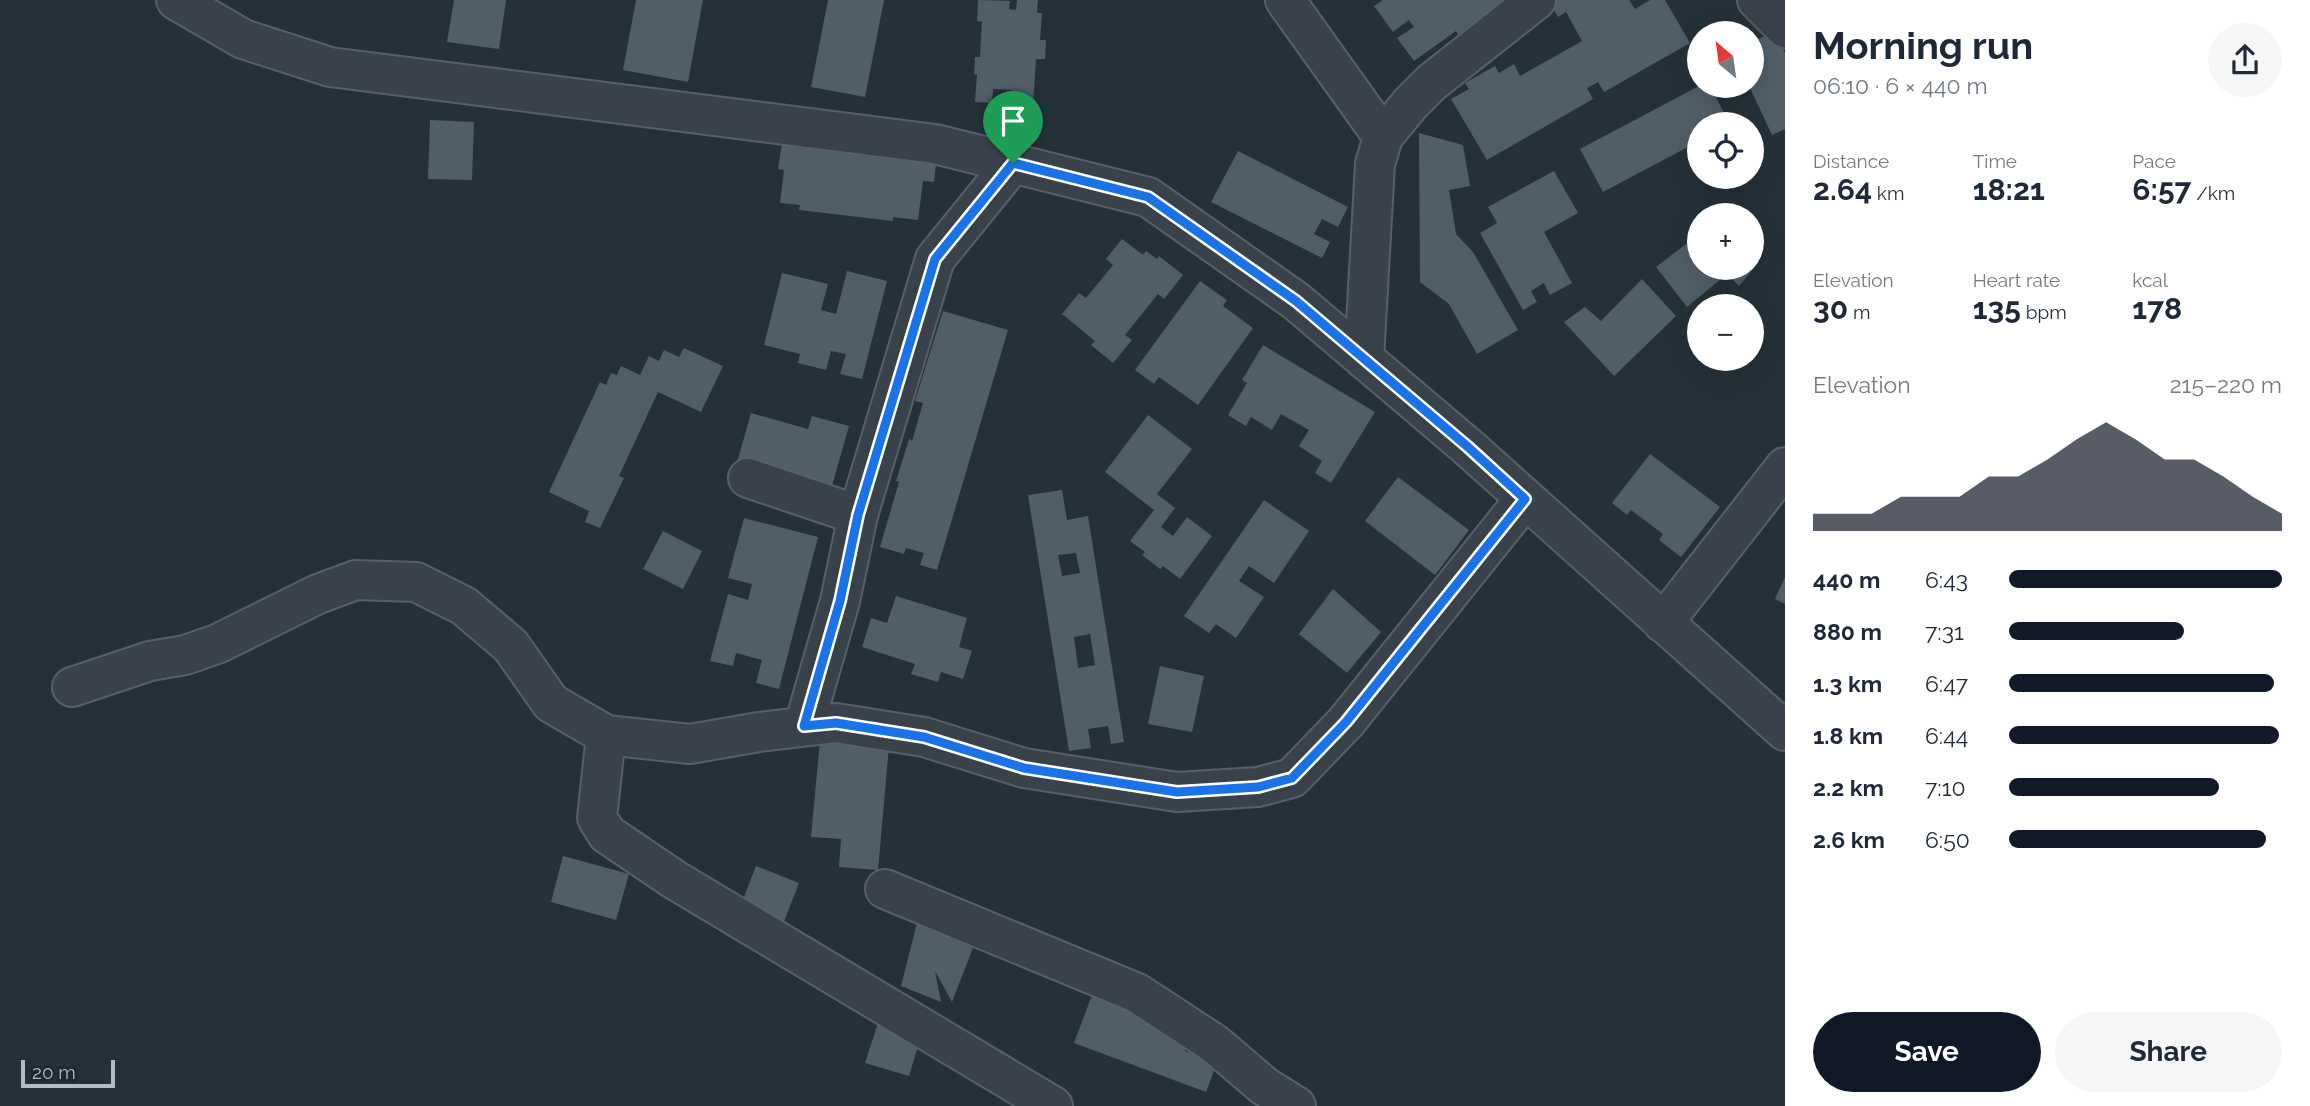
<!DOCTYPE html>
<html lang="en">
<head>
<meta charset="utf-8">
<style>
	body { margin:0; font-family:Raleway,sans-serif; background:#f6f6f7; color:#1f2937; height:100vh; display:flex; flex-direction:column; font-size:26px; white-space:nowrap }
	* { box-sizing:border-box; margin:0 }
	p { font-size:23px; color:#747a83 }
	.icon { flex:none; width:38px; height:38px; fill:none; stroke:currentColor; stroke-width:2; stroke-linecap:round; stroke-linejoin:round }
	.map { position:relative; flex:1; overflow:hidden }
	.side { display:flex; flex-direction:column; background:#fff; width:525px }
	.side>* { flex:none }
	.needle { width:46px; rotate:331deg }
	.controls { position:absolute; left:1687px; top:21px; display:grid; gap:14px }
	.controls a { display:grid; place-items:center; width:77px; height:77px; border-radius:50%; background:#fff; box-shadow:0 7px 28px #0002; font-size:35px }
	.scale { position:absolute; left:21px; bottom:18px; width:94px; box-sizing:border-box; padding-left:7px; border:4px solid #b4bdc6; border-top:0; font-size:19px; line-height:24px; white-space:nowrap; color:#b4bdc6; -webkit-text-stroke:5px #1e272f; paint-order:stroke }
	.pin { position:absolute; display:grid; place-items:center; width:60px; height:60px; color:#fff; margin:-72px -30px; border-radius:50% 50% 50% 0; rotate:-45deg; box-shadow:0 0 7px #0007 }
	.pin .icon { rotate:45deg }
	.round { display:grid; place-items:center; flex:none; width:74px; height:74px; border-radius:37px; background:#f6f6f7 }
	.headline { display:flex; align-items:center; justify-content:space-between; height:119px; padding:0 28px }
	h1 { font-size:38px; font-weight:700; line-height:52px }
	.metrics { display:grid; grid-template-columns:repeat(3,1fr); gap:10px; height:119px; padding:7px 28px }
	.metrics div { display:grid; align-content:center }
	.metrics b { font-size:30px; font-weight:700 }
	.metrics small { font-size:19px; font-weight:400 }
	.metrics p { font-size:19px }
	.chart { height:196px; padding:14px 28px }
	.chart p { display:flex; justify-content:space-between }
	.chart svg { width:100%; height:126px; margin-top:7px; fill:#111827; opacity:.7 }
	.primary-button { display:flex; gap:14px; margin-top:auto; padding:14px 28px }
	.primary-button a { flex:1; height:80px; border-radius:42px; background:#111827; color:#fff; font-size:28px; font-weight:700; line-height:80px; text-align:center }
	.primary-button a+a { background:#f6f6f7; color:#1f2937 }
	ul { padding:0 28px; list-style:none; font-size:23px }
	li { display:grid; grid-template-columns:112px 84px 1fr; align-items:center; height:52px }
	li i { height:18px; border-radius:9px; background:#111827 }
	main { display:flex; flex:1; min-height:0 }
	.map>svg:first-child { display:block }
</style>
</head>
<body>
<main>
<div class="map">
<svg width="1785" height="1106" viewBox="0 0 1785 1106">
	<rect width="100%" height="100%" fill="#253139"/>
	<g fill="#505e68" fill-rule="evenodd">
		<polygon points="454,0 506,0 499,49 447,42"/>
		<polygon points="636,0 703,0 688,82 623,70"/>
		<polygon points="828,0 884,0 865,97 811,87"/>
		<polygon points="978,0 1010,1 1009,9 1016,10 1017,0 1038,0 1037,13 1042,13 1040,40 1046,40 1045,59 1036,59 1033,105 1012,104 1012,90 993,89 992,103 975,102 977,74 974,75 975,57 980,57 982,22 977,21"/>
		<polygon points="1383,0 1502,0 1505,4 1459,36 1456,31 1414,61 1397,38 1414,27 1409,20 1393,32 1374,6"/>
		<polygon points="1548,0 1629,0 1635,9 1650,0 1665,0 1690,43 1604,92 1598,82 1587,88 1593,99 1487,160 1451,99 1469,89 1465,83 1495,66 1499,73 1514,64 1520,76 1582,41 1566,12 1558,17"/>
		<polygon points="1775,31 1785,53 1785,129 1772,135 1749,86 1752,86 1752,67 1756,65 1752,56 1752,42"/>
		<polygon points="1699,86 1710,86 1730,124 1699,124 1699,168 1688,147 1603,192 1580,149"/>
		<polygon points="430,120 474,122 472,180 428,179"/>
		<polygon points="1419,133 1463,145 1470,186 1449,190 1456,234 1473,252 1518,330 1477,354 1449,304 1420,282"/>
		<polygon points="783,137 937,155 934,182 923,181 918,220 893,217 893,221 799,210 800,205 780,203 784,170 778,169"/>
		<polygon points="1238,151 1348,207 1338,227 1322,219 1314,234 1330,242 1322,258 1211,202"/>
		<polygon points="1554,171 1578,213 1544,232 1572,283 1550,295 1544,283 1531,291 1537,302 1523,310 1480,233 1497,223 1488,207"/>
		<polygon points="1699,234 1699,268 1752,268 1752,252 1759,262 1739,286 1727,274 1687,307 1656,267"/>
		<polygon points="1122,239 1143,255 1146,251 1157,259 1159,256 1183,275 1164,299 1158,294 1125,335 1132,340 1113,363 1091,345 1095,341 1062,314 1079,293 1086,298 1113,265 1106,259"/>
		<polygon points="847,271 887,281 862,379 840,374 846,354 831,351 826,370 798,363 800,354 764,345 782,273 828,284 821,310 836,314"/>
		<polygon points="1642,279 1676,316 1614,376 1564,322 1585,307 1601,321"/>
		<polygon points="1200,281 1227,300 1223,306 1253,328 1198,405 1159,377 1154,384 1135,370"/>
		<polygon points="943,311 1008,330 937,570 920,565 924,553 906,548 904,554 880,547 899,482 896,481 909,439 912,441 923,403 915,401"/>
		<polygon points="1263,345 1375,412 1331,483 1315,473 1322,461 1299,446 1309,430 1281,414 1272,430 1251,417 1246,426 1228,415 1247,383 1242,380"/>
		<polygon points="684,348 723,366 701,412 658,392 619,476 624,478 600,528 585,522 589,511 549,492 600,382 606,385 611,373 617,375 621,366 640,375 649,356 659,361 664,350 679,357"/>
		<polygon points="751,413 808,429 812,416 849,426 830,493 736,466"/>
		<polygon points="1148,415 1192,449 1157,494 1175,508 1161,527 1173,536 1187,517 1212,536 1180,579 1163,566 1160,569 1142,555 1145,552 1130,541 1154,510 1105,472"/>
		<polygon points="1650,454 1720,507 1681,557 1659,540 1663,534 1631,510 1627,515 1612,503"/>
		<polygon points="1398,477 1469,530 1435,575 1365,521"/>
		<path d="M1062 490 1067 520 1088 516 1124 742 1111 744 1108 726 1088 729 1091 748 1069 751 1028 495ZM1076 553 1080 573 1062 576 1058 555ZM1090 634 1095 665 1078 668 1074 637Z"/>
		<polygon points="1264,500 1309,531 1274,583 1249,566 1239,581 1264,597 1236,638 1216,624 1209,633 1184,616"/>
		<polygon points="744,518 818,537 779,689 756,683 762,660 736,653 733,666 710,661 728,594 748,600 752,584 728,578"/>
		<polygon points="663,531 702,551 683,589 643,569"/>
		<polygon points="1785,577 1785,604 1775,599"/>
		<polygon points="1333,589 1381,632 1347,673 1299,634"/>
		<polygon points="896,596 967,618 959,647 972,651 963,679 941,672 938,682 911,674 915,664 862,647 871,618 887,623"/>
		<polygon points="1160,666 1204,676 1192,732 1148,724"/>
		<polygon points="820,740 889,746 878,870 839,867 841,839 811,837"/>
		<polygon points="563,856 629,874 616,920 551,902"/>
		<polygon points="756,866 799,883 783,924 740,907"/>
		<polygon points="918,919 976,940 952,1002 935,971 941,1002 901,986"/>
		<polygon points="1092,995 1192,1032 1185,1051 1217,1063 1206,1092 1074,1043"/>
		<polygon points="879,1020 922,1033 909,1076 865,1063"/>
	</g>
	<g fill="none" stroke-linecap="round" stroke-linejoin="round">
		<g stroke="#576068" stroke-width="42">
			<g id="minor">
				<polyline points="176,0 243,39 330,67 935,144 1148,197 1296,301 1468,447 1785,731"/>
				<polyline points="1285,0 1383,137"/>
				<polyline points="1757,0 1785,28"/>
				<polyline points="1364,359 1375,164 1383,137 1410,104 1432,82 1536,0"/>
				<polyline points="748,478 858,515 935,259 1013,163"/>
				<polyline points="1663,623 1785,467"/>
				<polyline points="72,687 150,661 185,655 217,644 318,594 356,580 416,582 464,606 511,646 551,703 606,735 690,744 759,732 836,723 924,737 1024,768 1177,792 1258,787 1292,778 1346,722 1525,499"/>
				<polyline points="804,726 840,601 858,515"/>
				<polyline points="606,735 597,818 607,834 675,880 1053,1106"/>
				<polyline points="885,889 1137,993 1215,1044 1264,1086 1296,1106"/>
			</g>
		</g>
		<use href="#minor" stroke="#39424a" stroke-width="38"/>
	</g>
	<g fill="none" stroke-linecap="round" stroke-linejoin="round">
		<g stroke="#fff" stroke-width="14">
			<polygon id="route" points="1013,163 1148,197 1296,301 1468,447 1525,499 1346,722 1292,778 1258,787 1177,792 1024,768 924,737 836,723 804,726 840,601 858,515 935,259"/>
		</g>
		<use href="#route" stroke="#1a73e8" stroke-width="9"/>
	</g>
</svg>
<div class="controls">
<a><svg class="needle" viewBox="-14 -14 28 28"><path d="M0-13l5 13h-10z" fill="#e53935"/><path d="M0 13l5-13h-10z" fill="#747a83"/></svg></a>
<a><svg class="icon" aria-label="locate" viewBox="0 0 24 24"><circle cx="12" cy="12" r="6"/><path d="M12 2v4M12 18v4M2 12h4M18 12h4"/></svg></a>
<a>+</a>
<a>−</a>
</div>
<div class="scale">20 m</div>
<div class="pin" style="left:1013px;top:163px;background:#1e9e55"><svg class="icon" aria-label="arrive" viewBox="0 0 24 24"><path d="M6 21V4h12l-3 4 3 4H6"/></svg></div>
</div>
<section class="side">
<div class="headline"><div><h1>Morning run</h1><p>06:10 · 6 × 440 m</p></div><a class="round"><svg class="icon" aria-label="share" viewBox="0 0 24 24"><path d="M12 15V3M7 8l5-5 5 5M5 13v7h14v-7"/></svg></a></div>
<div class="metrics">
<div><p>Distance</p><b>2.64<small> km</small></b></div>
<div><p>Time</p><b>18:21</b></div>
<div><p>Pace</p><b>6:57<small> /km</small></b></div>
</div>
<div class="metrics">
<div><p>Elevation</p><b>30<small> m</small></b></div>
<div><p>Heart rate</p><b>135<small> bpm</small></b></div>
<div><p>kcal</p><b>178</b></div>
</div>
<div class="chart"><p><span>Elevation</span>215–220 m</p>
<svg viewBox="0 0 160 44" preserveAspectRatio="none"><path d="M0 44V38L10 38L20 38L30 32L40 32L50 32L60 25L70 25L80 19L90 12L100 6L110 12L120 19L130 19L140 25L150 32L160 38V44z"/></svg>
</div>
<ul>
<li><b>440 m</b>6:43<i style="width:100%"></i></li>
<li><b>880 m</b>7:31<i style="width:64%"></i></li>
<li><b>1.3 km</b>6:47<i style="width:97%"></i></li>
<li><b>1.8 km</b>6:44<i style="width:99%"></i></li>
<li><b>2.2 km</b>7:10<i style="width:77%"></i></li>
<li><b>2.6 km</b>6:50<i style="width:94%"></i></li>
</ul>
<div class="primary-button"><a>Save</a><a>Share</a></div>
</section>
</main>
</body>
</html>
